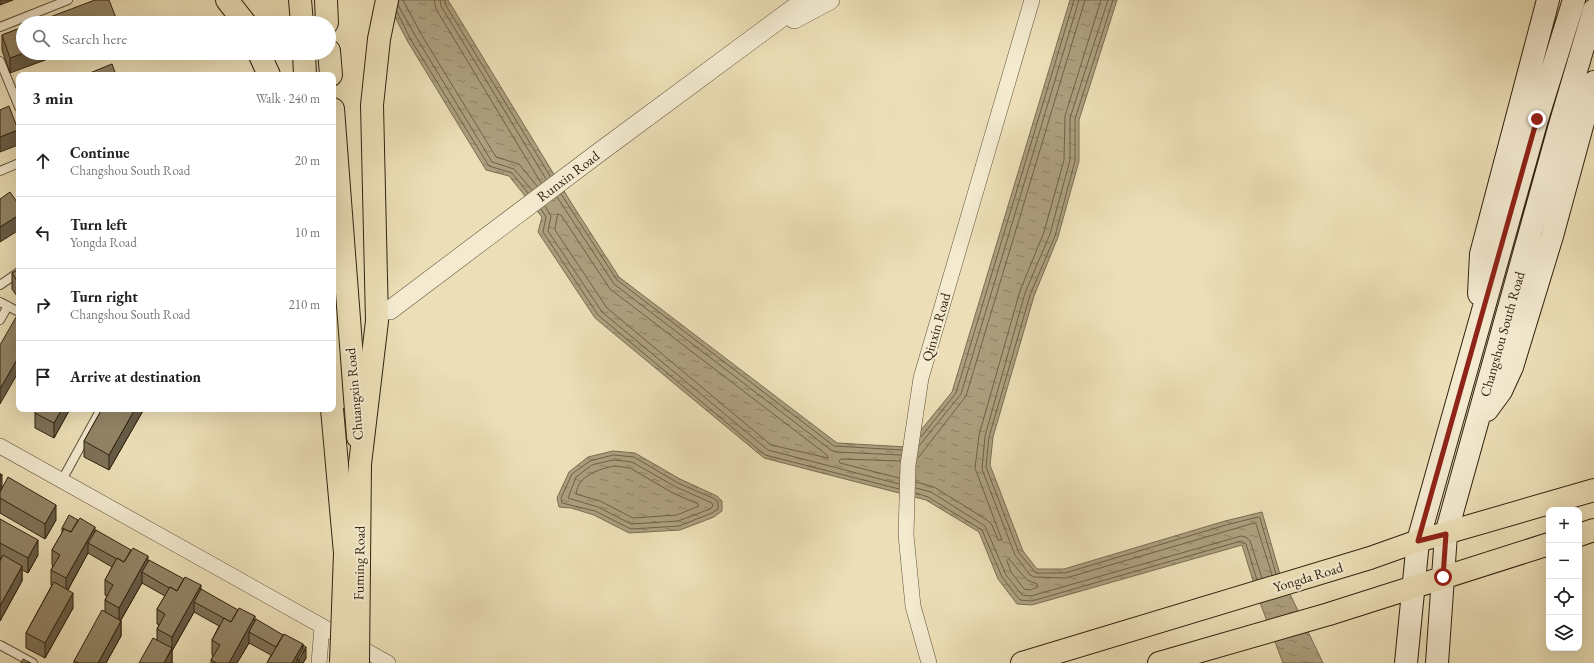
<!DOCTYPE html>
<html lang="en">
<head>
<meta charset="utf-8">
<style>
	:root { --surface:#fff; --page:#f6f6f6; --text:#222; --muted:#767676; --line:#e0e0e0 }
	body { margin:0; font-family:"EB Garamond",serif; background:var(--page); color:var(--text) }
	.controls { position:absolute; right:12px; bottom:12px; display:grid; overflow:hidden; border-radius:8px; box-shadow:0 4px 16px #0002 }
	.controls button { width:36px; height:36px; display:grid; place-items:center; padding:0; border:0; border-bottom:1px solid var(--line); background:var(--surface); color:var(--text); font:20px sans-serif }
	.stop { position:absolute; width:12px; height:12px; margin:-9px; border:3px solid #8f2418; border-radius:50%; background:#fff }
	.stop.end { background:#8f2418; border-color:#fff; box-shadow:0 1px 4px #0008 }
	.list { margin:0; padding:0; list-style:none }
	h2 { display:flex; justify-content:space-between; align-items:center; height:52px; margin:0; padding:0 16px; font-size:17px }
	h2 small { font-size:13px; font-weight:400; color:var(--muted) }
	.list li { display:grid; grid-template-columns:26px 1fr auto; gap:12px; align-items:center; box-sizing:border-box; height:72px; padding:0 16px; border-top:1px solid var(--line) }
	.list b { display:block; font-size:15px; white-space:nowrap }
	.list p { margin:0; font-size:13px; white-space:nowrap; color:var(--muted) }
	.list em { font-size:13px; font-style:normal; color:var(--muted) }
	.icon { flex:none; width:22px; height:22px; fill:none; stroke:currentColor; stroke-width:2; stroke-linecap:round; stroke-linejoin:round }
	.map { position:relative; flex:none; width:1594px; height:663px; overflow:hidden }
	.search { position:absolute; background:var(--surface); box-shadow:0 4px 16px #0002; left:16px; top:16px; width:320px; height:44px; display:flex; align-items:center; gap:10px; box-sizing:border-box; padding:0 14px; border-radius:22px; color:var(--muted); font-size:15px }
	.panel { position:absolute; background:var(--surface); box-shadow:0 4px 16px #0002; left:16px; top:72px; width:320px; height:340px; border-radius:8px }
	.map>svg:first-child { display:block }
</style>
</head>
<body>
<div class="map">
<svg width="1594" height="663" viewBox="0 0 1594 663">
	<defs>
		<pattern id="water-ripples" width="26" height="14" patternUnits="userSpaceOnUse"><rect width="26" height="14" fill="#ac9f7e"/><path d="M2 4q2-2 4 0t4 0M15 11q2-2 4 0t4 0" fill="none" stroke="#8d8166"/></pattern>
	</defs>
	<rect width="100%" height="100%" fill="#ecdfb7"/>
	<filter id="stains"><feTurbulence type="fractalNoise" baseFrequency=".005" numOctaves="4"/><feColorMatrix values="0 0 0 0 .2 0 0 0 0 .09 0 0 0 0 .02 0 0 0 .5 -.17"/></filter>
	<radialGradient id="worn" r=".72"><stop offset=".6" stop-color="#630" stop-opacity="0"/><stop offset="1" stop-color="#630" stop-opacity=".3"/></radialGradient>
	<!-- water -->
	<path fill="url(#water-ripples)" stroke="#7b6d51" d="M386 0H448L572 204 619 277 837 443 907 447 952 392 1070 0H1117L1079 120V161L1058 237 1034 296 993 437 990 465 1023 551 1037 569H1064L1225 521 1262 512 1279 571 1323 663H1283L1259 600 1242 545 1032 605 1017 604 998 579 979 532 926 500 764 458 595 318 538 232 542 217 509 176 486 170 408 42Z
		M613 451 635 453 680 479 717 496 722 501V511L714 517 680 530 629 533 594 515 571 508 559 507 557 498 569 472 588 457Z"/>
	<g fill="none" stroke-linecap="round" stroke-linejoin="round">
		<!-- shore -->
		<path stroke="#6e6046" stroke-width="1" d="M403 0 421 34 496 157 519 164 537 186
			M434 0 436 9 541 183
			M440 0 441 6 546 179
			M445 0V4L550 176
			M1108 0 1070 118V160L1050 234 1025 293 985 436 982 469 1015 555 1030 575 1034 577 1066 578 1254 523 1256 524 1272 575
			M1113 0 1075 119V161L1055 236 1030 295 989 437 986 467 1019 553 1036 573H1065L1226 525 1258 517 1260 518 1276 574
			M398 5 416 37 492 162 514 169 532 190
			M397 12 411 40 489 166 512 173 528 193
			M561 194 617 280 834 446 902 450
			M557 197 614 284 831 450 836 452 901 455
			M545 206 551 216 548 231 602 312 768 450 899 484
			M541 209 546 217 543 232 598 315 765 455 899 489
			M558 214 561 215 610 289 827 455 828 458 771 445 607 308 555 230Z
			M921 437 956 393 1074 0
			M919 446 961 394 1079 0
			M614 455 634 457 678 483 715 499 718 503V509L712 513 679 526 631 529 595 511 562 503 561 498 572 474 590 461Z
			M918 458 966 396 1085 0
			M614 460 632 462 676 487 712 503 713 506 710 509 678 521 631 524 598 507 568 498 576 477 592 465Z
			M615 466 630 468 673 493 698 504 699 506 677 515 633 518 600 501 576 494C578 475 599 469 615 466Z
			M899 478 840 463 839 461 841 459 900 461
			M916 482 934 487 987 520 992 525 998 540H1002L975 468 979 435 1020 291 1044 232 1064 160 1065 116 1101 0
			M916 488 931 492 985 526 1006 575 1022 595 1031 596 1241 536 1246 537 1250 541 1262 578
			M916 493 928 497 982 530 1002 577 1020 600 1032 601 1241 541 1246 544 1257 580
			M1009 559 1027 580 1037 584 1038 587 1030 590 1024 589 1011 572 1007 561Z"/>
		<defs>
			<path id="service" d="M0 27 68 0
				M0 61 19 107
				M0 171 19 163
				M0 285 19 272
				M0 302 19 312
				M0 320 8 306
				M62 480 101 409
				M0 645 33 663"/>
			<path id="minor" d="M0 446 388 663
				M319 663 322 627
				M929 663 913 606 906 535 908 465 921 378 1032 0"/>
			<path id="tertiary" d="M794 19 830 0
				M390 310 601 151 805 0"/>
			<path id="secondary" d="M1479 294 1481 254 1548 0
				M1487 410 1501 391 1512 367 1552 236 1594 82
				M1406 663 1418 541 1537 119 1574 0
				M1437 663 1446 534 1560 125 1594 10"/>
			<path id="primary" d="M300 0 302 23
				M326 0 327 23
				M329 51 331 75
				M304 53 305 75
				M333 109 358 437
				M1579 535 1594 530
				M1022 663 1370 558 1418 541 1594 490
				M1159 663 1329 614 1549 544"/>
			<path id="trunk" d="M227 0 245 23
				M259 53 269 75
				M360 464 377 321 372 105 379 39 387 0"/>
		</defs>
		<!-- service casing -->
		<use href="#service" stroke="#605138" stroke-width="10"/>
		<!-- minor casing -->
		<use href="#minor" stroke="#605138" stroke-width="16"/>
		<!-- tertiary casing -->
		<use href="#tertiary" stroke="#605138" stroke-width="20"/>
		<!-- secondary casing -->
		<use href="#secondary" stroke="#31220e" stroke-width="24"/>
		<!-- primary casing -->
		<use href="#primary" stroke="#31220e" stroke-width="24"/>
		<!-- trunk casing -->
		<use href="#trunk" stroke="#31220e" stroke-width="24"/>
		<!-- service -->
		<use href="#service" stroke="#f3ead0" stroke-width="8"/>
		<!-- minor -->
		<use href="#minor" stroke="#f3ead0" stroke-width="15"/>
		<!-- tertiary -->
		<use href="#tertiary" stroke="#f3ead0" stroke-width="19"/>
		<!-- secondary -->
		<use href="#secondary" stroke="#f3ead0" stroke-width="22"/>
		<!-- primary -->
		<use href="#primary" stroke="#ecdfb7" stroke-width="22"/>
		<!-- trunk -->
		<use href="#trunk" stroke="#ecdfb7" stroke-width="22"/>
		<defs>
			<path id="primary-bridge" d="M332 409 345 553 341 663
				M358 663 360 464"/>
		</defs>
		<!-- primary-bridge casing -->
		<use href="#primary-bridge" stroke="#31220e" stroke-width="24" stroke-linecap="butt"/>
		<!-- primary-bridge -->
		<use href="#primary-bridge" stroke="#ecdfb7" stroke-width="22"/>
	</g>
	<!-- wall -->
	<path fill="#7e7258" stroke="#31220e" d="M23 27 10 73 2 50V35Z
		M19 269V299L12 289V273Z
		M37 409H70L54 438 35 428V413Z
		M102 409H144L109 470 84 457V441Z
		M0 473 2 488 56 520 45 539 0 513Z
		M0 519 38 555 28 573 22 570V581L0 621V561L1 559 0 558Z
		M62 528 95 531 201 590 255 621 303 645 306 658 303 663H267L271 655 249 643 237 663H211V660L213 656 212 655V640L219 626 194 612 172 651V663L157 640V629L159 625 157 624V609L165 596 142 583 121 620V636L106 663H74V661L105 612V600L107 596 105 595V580L112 567 88 553 68 590 73 608 45 658 26 648V633L52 585H51V570L53 566 52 565V550L62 533Z"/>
	<!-- shaded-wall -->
	<path fill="#665c47" stroke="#31220e" d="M0 0H13L0 5Z
		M116 18V23H103Z
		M24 53H64L10 73V58Z
		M18 130V145L0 152V137Z
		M19 215V230L0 242V227Z
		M19 356V371L0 404V389Z
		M62 409H70L54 438V423Z
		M135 409H144L109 470V455Z
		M2 474V489L0 492V477Z
		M56 505V520L45 539V524Z
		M95 527V542L88 543V553L66 593V578Z
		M38 540V555L28 573V558Z
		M148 556V571L142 572V583L119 623V608Z
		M22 566V581L0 621V606Z
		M201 585V600L194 602V612L172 651V663H164L172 649V637Z
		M73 593V608L45 658V643Z
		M255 616V631L249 632V643L237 663H229Z
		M121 621V636L106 663H98Z
		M303 644V653L306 647V658L303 663H299V660L297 659V663H292Z"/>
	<!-- building -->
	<path fill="#928466" stroke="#31220e" d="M95 0H109L116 18 103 23H34Z
		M23 27V53H24L10 58 2 35Z
		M112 64 116 75H85Z
		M9 106 18 130 0 137V110Z
		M10 192 19 205V215L0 227V199Z
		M19 269V284L12 273Z
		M19 312V356L0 389V345Z
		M37 409H62L54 423 35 413Z
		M102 409H135L109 455 84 441Z
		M8 477 56 505 45 524 0 498V492Z
		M69 515 78 520 71 532 62 528Z
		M80 518 95 527 66 578 51 570 60 555 52 550 64 529 71 532Z
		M0 519 38 540 28 558 0 543Z
		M96 530 131 550 124 562 117 558V559L88 543Z
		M133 548 148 556 119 608 105 600 113 585 105 580 117 558 124 562Z
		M3 555 22 566 0 606V561Z
		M149 560 184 579 177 591 170 587 169 588 142 572Z
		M185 577 201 585 172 637 157 629 165 614 157 609 170 587 177 591Z
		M54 582 73 593 45 643 26 633Z
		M201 589 238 610 231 622 194 602Z
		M239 608 255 616 229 663H217L211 660 220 645 212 640 224 618 231 622Z
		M102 610 121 621 98 663H79L74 661Z
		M256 619 283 635 276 647 249 632Z
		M284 634 303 644 292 663H267Z
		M153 638 172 648 164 663H139Z
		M303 645 306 647 299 660 297 659 303 649Z
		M23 659 31 663H21Z"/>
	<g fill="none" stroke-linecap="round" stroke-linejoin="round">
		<!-- route -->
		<path stroke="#8f2418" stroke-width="5" d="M1443 577 1446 534 1418 541 1537 119"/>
	</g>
	<g text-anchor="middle" stroke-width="4" stroke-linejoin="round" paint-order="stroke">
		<!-- street labels -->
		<g font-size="14" fill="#31220e" stroke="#f3ead0">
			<text transform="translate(568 176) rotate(-37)" y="5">Runxin Road</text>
			<text transform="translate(936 327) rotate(-74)" y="5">Qinxin Road</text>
			<text transform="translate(1502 334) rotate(-74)" y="5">Changshou South Road</text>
			<text transform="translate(354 394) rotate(-95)" y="5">Chuangxin Road</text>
			<text transform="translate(359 563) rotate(-89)" y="5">Fuming Road</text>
			<text transform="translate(1308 577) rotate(-17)" y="5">Yongda Road</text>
		</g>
	</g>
	<rect width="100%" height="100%" filter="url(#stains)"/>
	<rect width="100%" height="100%" fill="url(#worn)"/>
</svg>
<div class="controls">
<button>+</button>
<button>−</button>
<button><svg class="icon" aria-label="locate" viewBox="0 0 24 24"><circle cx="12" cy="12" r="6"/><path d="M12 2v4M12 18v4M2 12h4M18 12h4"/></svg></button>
<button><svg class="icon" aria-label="layers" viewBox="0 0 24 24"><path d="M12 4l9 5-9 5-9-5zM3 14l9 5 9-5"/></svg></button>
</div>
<div class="stop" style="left:1443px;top:577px"></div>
<div class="stop end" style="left:1537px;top:119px"></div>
<div class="search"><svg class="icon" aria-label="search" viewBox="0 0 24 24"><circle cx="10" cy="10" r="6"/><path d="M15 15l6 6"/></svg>Search here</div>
<section class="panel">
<h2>3 min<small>Walk · 240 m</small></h2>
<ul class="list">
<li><svg class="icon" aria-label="ahead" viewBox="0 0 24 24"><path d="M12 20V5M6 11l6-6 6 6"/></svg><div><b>Continue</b><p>Changshou South Road</p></div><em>20 m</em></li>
<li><svg class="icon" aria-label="left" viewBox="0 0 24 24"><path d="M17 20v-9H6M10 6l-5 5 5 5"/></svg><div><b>Turn left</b><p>Yongda Road</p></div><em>10 m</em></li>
<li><svg class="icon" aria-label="right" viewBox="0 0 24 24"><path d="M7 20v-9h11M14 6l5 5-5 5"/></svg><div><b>Turn right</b><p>Changshou South Road</p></div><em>210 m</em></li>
<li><svg class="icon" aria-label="arrive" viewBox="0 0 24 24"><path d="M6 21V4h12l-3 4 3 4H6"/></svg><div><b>Arrive at destination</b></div></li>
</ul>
</section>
</div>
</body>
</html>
